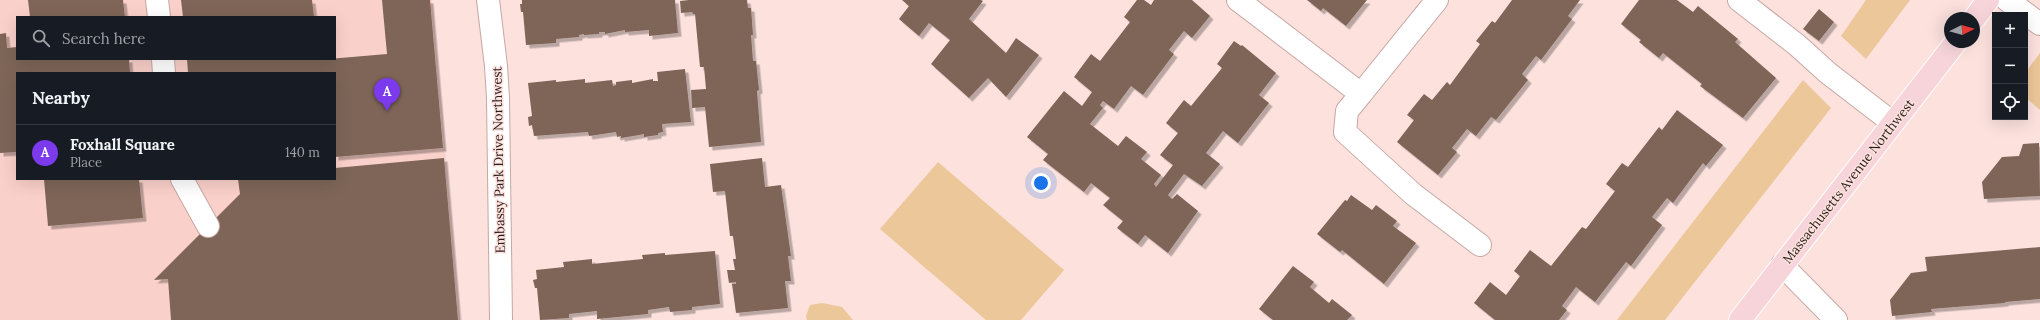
<!DOCTYPE html>
<html lang="en">
<head>
<meta charset="utf-8">
<style>
	:root { --surface:#171b24; --page:#242831; --text:#f1f3f6; --muted:#9ea1a6; --line:#363941; --accent:#7c3aed }
	body { margin:0; font-family:Lora,serif; background:var(--page); color:var(--text) }
	.controls { position:absolute; right:12px; top:12px; display:grid; overflow:hidden; border-radius:0px; box-shadow:0 4px 16px #0002 }
	.controls button { width:36px; height:36px; display:grid; place-items:center; padding:0; border:0; border-bottom:1px solid var(--line); background:var(--surface); color:var(--text); font:20px sans-serif }
	.compass { position:absolute; left:1944px; top:12px; width:36px; height:36px; border-radius:50%; background:var(--surface); box-shadow:0 4px 16px #0002; rotate:85deg }
	.you { position:absolute; left:1041px; top:183px; width:14px; height:14px; margin:-10px; border:3px solid #fff; border-radius:50%; background:#1a73e8; box-shadow:0 0 0 6px #1a73e833 }
	.badge { display:grid; place-items:center; width:26px; height:26px; border-radius:50%; background:var(--accent); color:#fff; font-size:13px; font-weight:700 }
	.pin { position:absolute; translate:-50% -33px; filter:drop-shadow(0 1px 2px #0008) }
	.pin::after { content:''; position:absolute; top:21px; width:14px; height:12px; background:inherit; clip-path:polygon(0 0,100% 0,50% 100%) }
	.list { margin:0; padding:0; list-style:none }
	h2 { display:flex; justify-content:space-between; align-items:center; height:52px; margin:0; padding:0 16px; font-size:17px }
	h2 small { font-size:13px; font-weight:400; color:var(--muted) }
	.list li { display:grid; grid-template-columns:26px 1fr auto; gap:12px; align-items:center; box-sizing:border-box; height:56px; padding:0 16px; border-top:1px solid var(--line) }
	.list b { display:block; font-size:15px; white-space:nowrap }
	.list p { margin:0; font-size:13px; white-space:nowrap; color:var(--muted) }
	.list em { font-size:13px; font-style:normal; color:var(--muted) }
	.icon { flex:none; width:22px; height:22px; fill:none; stroke:currentColor; stroke-width:2; stroke-linecap:round; stroke-linejoin:round }
	.map { position:relative; flex:none; width:2040px; height:320px; overflow:hidden }
	.search { position:absolute; background:var(--surface); box-shadow:0 4px 16px #0002; left:16px; top:16px; width:320px; height:44px; display:flex; align-items:center; gap:10px; box-sizing:border-box; padding:0 14px; border-radius:0px; color:var(--muted); font-size:15px }
	.panel { position:absolute; background:var(--surface); box-shadow:0 4px 16px #0002; left:16px; top:72px; width:320px; height:108px; border-radius:0px }
	.map>svg:first-child { display:block }
</style>
</head>
<body>
<div class="map">
<svg width="2040" height="320" viewBox="0 0 2040 320">
	<defs>
		<filter id="shadow"><feDropShadow dx="3.5" dy="3.5" stdDeviation="0" flood-color="#0004"/></filter>
	</defs>
	<rect width="100%" height="100%" fill="#fce1dd"/>
	<!-- built -->
	<path fill="#fad0ca" fill-rule="evenodd" d="M0 0H432L460 320H0ZM17 17H335V59H17ZM17 73H335V179H17Z"/>
	<!-- green -->
	<path fill="#ecc799" d="M1866 0H1910L1866 59 1841 36Z
		M2040 53V110L2025 97V73Z
		M1803 80 1831 108 1665 320H1617Z
		M938 162 1064 270 1021 320H986L880 229Z
		M822 303 842 307 853 320H807L806 316 810 305Z"/>
	<!-- building -->
	<path fill="#7e6558" filter="url(#shadow)" d="M28 0H123L125 17H30Z
		M181 0H312L314 17H183Z
		M382 0H430L443 148 335 157V73H188L187 59 317 60 387 54Z
		M522 0H675L678 33 649 36V30L625 32V30L605 34V32H599V34L584 35V34L579 35V37L556 39V43L526 45 523 12H521L520 4H522Z
		M689 0H747L748 8H751L753 35H751L753 61H756L759 90 757 91 761 142 709 147 705 107 692 108 691 90 706 89 704 67H700L695 14H693L692 12 681 13 680 1Z
		M902 0H981L983 1 969 19 1006 53 1016 38 1039 55 1006 97 988 78 969 98 931 64 950 40 929 23 919 36 899 19 909 6Z
		M1137 0H1144L1151 5 1154 0H1192L1210 16 1192 38 1184 31 1169 50 1174 54 1143 95 1131 86 1114 109 1103 101 1100 105 1103 108 1090 124 1118 146 1126 136 1147 152 1141 159 1161 175 1154 184 1156 187 1173 165 1160 155 1178 133 1166 123 1184 100 1191 106 1222 68 1217 64 1234 41 1241 46 1242 45 1276 73 1259 95 1269 103 1238 143 1223 131 1206 153 1220 164 1202 186 1184 174 1168 195 1172 199 1177 194 1198 211 1168 253 1145 235 1138 244 1117 228 1123 221 1103 205 1110 198 1091 183 1084 192 1043 160 1048 154 1027 137 1064 91 1082 106 1092 92 1074 77 1091 54 1100 61 1130 22 1124 17Z
		M1307 0H1367L1346 26 1323 8 1321 11Z
		M1512 0H1580L1568 16 1572 19 1557 39 1541 60 1536 56 1522 74 1528 80 1496 120 1491 117 1476 136 1467 129 1452 148 1457 152 1438 175 1397 142 1414 120 1407 115 1424 94 1432 100 1447 82 1450 85 1480 44 1476 41 1492 21 1495 23Z
		M1639 0H1677L1693 12 1698 6 1738 39 1735 42 1776 78 1743 118 1700 86 1702 84 1663 53 1659 58 1639 42 1641 40 1621 24Z
		M1819 9 1834 22 1819 41 1803 29Z
		M6 33 7 48 17 47V59H129L130 73H17V152L0 153V34Z
		M685 69 691 122 662 124 663 132 658 133V135L644 137V134L639 135 621 138V136L617 137 616 132 589 136 588 132 534 136 532 125 529 126 528 117 532 116 528 83 556 80V82L585 79V83L612 80 613 86 616 85V82L632 80V83L653 79V81H658L657 72Z
		M1677 110 1723 145 1706 166 1703 163 1673 203 1667 198 1652 217 1662 225 1631 266 1626 262 1595 302 1576 287 1562 306 1567 310 1559 320H1495L1474 303 1490 282 1506 295 1520 276 1514 271 1530 250 1551 266 1582 227 1586 229 1615 191 1606 184 1622 163 1628 167 1659 127 1662 130Z
		M2039 143 2040 196 1984 199 1982 182 2002 157 2019 156 2023 144Z
		M444 158 458 320H171L168 279 154 280 240 194 238 179H335V168Z
		M762 158 765 187 781 185 791 256H788L791 281H785L788 308 736 313 732 284H736V282L729 283 727 270H735L733 259H736L733 236H730L725 191 713 192 710 164Z
		M44 179H139L143 218 48 226Z
		M1351 195 1372 210 1376 205 1397 221 1393 226 1416 243 1384 284 1342 250 1340 252 1317 234 1345 200 1347 201Z
		M2040 247V299L2005 302V303L1931 309 1932 312 1892 316 1890 300 1911 273 1927 271 1925 257Z
		M715 251 720 304 692 307V310L670 312 669 307 648 310V314L597 319V311L569 314V318L540 320 537 288H535L533 280 537 279 536 270 564 267 563 262 592 259V264L643 259 642 255 665 253V255Z
		M1293 266 1314 282 1310 287 1329 303 1332 299 1352 315 1347 320H1273L1259 309Z"/>
	<g fill="none" stroke-linecap="round" stroke-linejoin="round">
		<defs>
			<path id="minor" d="M157 0 159 17
				M488 0 496 66 498 98 501 320
				M1238 0 1361 94 1437 0
				M1739 0 1797 45 1828 73 1893 123
				M2007 0 2040 24
				M163 59 164 73
				M1361 94 1347 111 1345 132 1413 194 1480 245
				M182 179 208 226
				M1782 265 1836 320"/>
			<path id="major" d="M1974 19 1988 0
				M1740 320 1956 42"/>
		</defs>
		<!-- minor casing -->
		<use href="#minor" stroke="#c7a7a3" stroke-width="24"/>
		<!-- major casing -->
		<use href="#major" stroke="#fff" stroke-width="24"/>
		<!-- minor -->
		<use href="#minor" stroke="#fff" stroke-width="22"/>
		<!-- major -->
		<use href="#major" stroke="#f6d4da" stroke-width="22"/>
	</g>
	<g text-anchor="middle" stroke-width="3" stroke-linejoin="round" paint-order="stroke">
		<!-- street labels -->
		<g font-size="13" fill="#271b1a" stroke="#fce1dd">
			<text transform="translate(498 160) rotate(-91)" y="5">Embassy Park Drive Northwest</text>
			<text transform="translate(1848 181) rotate(-52)" y="5">Massachusetts Avenue Northwest</text>
		</g>
	</g>
</svg>
<div class="controls">
<button>+</button>
<button>−</button>
<button><svg class="icon" aria-label="locate" viewBox="0 0 24 24"><circle cx="12" cy="12" r="6"/><path d="M12 2v4M12 18v4M2 12h4M18 12h4"/></svg></button>
</div>
<svg class="compass" viewBox="-18 -18 36 36"><path d="M0-13l5 13h-10z" fill="#e53935"/><path d="M0 13l5-13h-10z" fill="#9ea1a6"/></svg>
<div class="you"></div>
<div class="pin badge" style="left:387px;top:111px">A</div>
<div class="search"><svg class="icon" aria-label="search" viewBox="0 0 24 24"><circle cx="10" cy="10" r="6"/><path d="M15 15l6 6"/></svg>Search here</div>
<section class="panel">
<h2>Nearby<small></small></h2>
<ul class="list">
<li><span class="badge">A</span><div><b>Foxhall Square</b><p>Place</p></div><em>140 m</em></li>
</ul>
</section>
</div>
</body>
</html>
